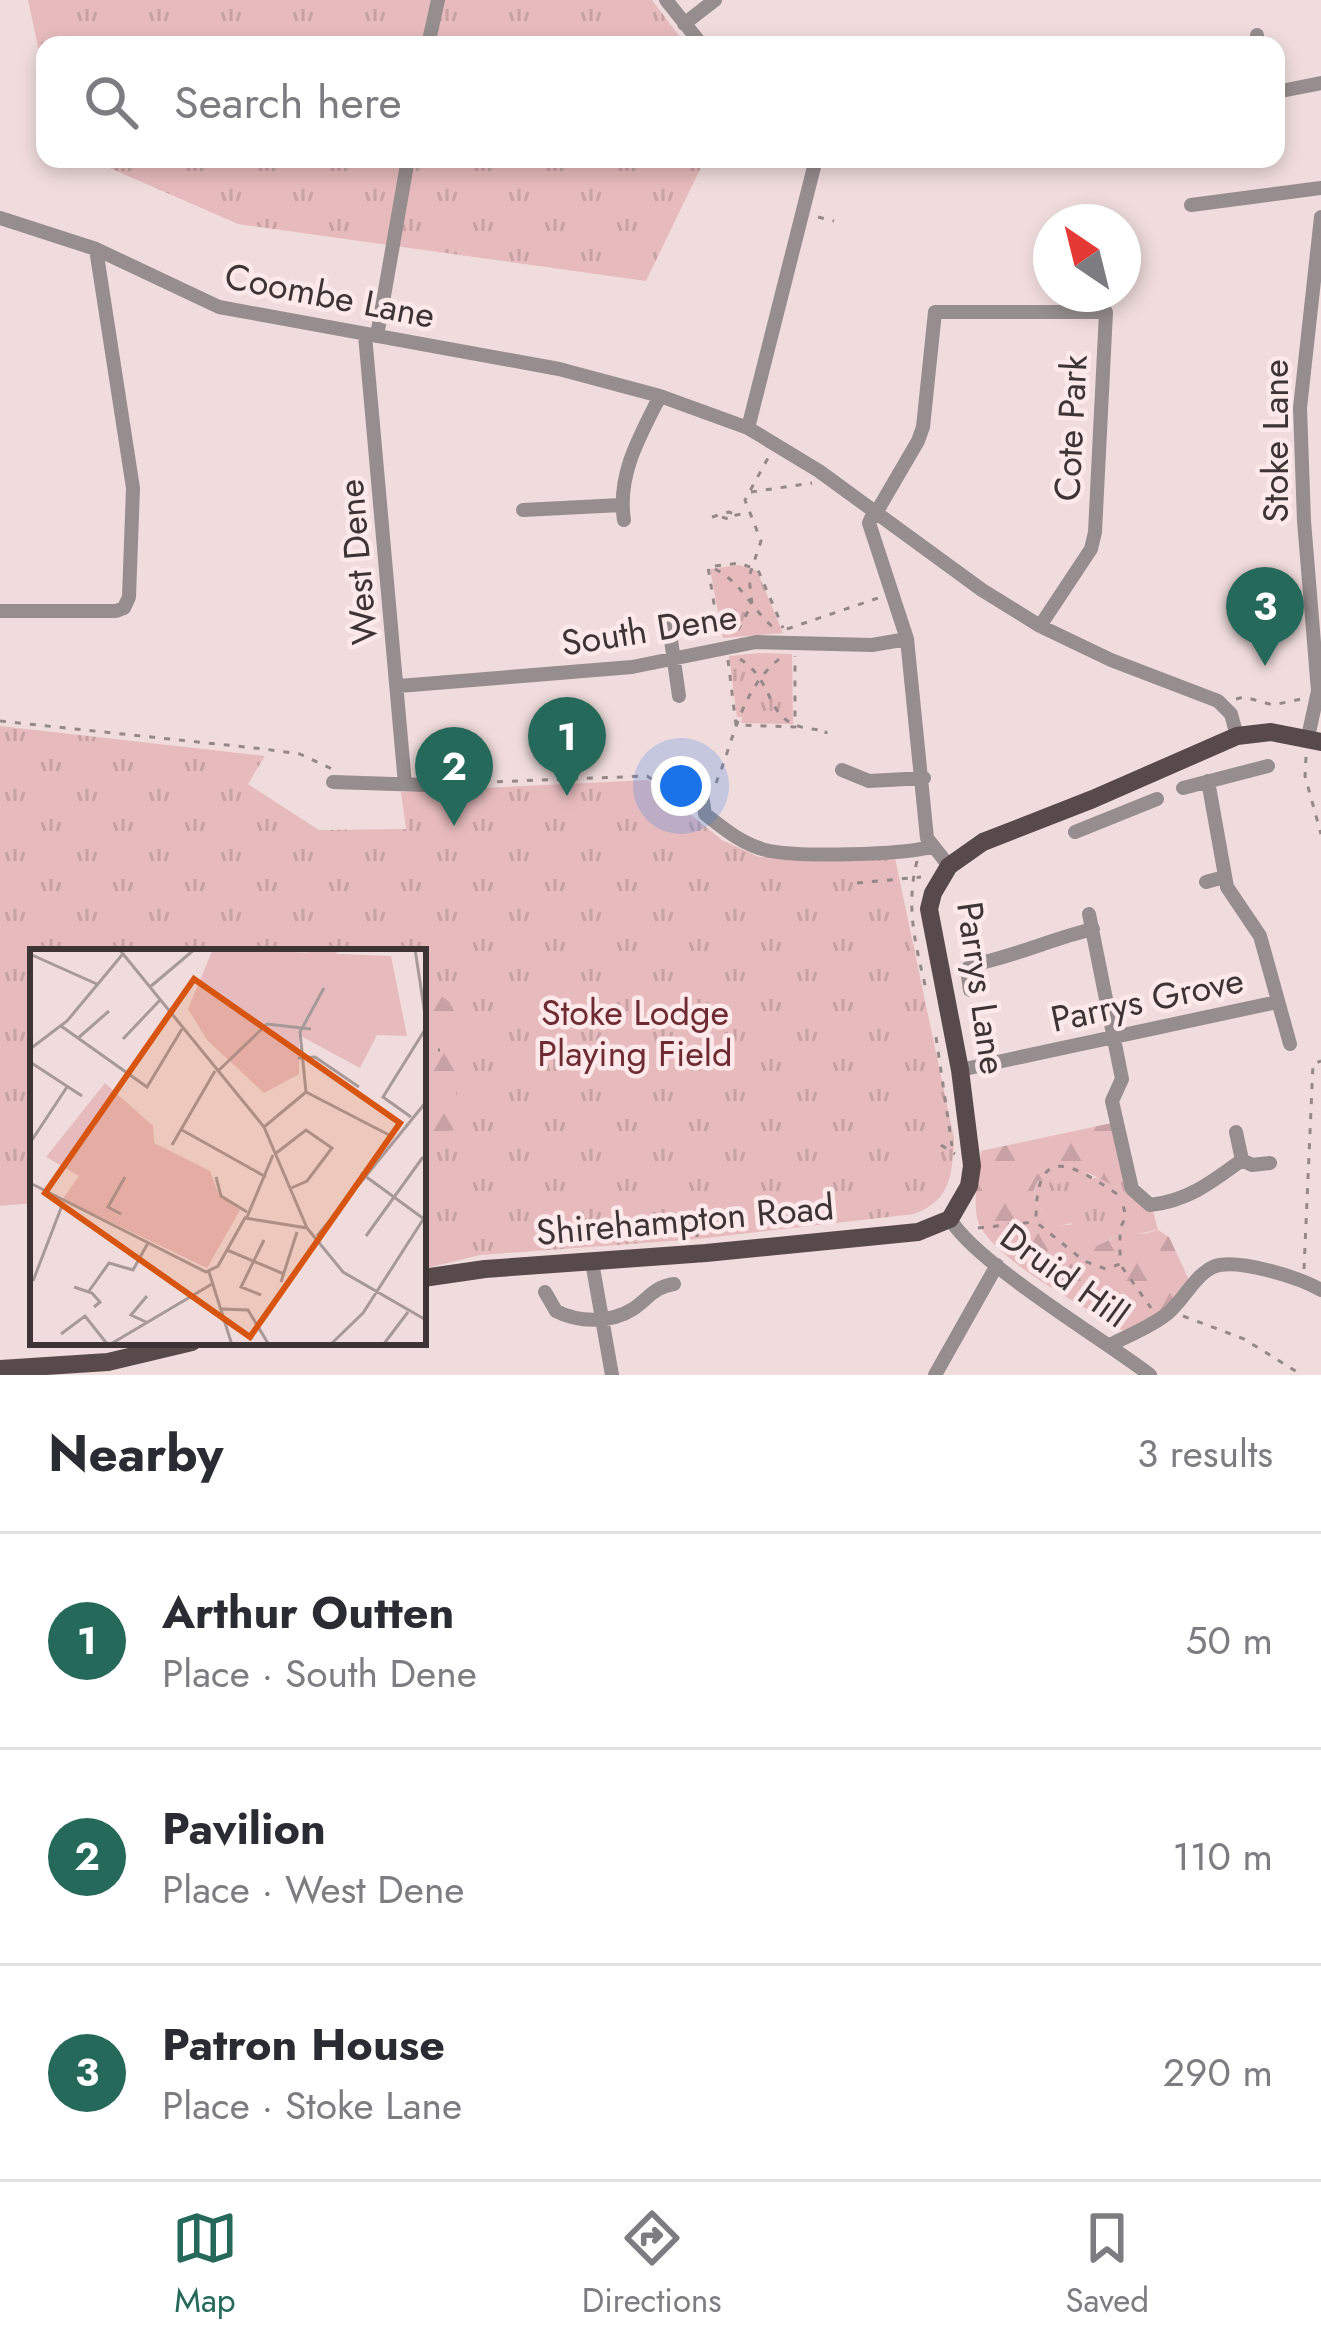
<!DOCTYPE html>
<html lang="en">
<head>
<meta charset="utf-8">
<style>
	:root { --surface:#fff; --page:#f7f7f7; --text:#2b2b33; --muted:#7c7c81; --line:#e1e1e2; --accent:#25695a }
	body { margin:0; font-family:Jost,sans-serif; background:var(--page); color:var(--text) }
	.compass { position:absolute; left:1033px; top:204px; width:108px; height:108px; border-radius:50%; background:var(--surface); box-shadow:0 6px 18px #0003; rotate:325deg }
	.you { position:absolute; left:681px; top:786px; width:42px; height:42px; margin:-30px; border:9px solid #fff; border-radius:50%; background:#1a73e8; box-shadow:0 0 0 18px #1a73e833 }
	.badge { display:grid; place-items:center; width:78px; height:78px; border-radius:50%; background:var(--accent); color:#fff; font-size:39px; font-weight:700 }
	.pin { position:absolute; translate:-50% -99px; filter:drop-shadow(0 3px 6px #0008) }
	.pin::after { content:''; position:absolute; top:63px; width:42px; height:36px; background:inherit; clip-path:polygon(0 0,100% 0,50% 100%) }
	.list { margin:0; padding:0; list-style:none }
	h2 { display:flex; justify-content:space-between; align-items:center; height:156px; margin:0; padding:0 48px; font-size:51px }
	h2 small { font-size:39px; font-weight:400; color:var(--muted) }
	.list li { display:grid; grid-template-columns:78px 1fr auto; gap:36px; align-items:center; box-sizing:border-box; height:216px; padding:0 48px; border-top:3px solid var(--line) }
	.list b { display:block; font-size:45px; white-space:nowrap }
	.list p { margin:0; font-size:39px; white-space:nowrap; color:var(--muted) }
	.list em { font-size:39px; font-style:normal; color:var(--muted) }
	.icon { flex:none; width:66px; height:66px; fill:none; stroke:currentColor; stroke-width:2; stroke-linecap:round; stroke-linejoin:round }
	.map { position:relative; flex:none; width:1321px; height:1375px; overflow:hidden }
	.search { position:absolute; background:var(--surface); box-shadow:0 6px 18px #0003; left:36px; right:36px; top:36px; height:132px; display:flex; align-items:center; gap:30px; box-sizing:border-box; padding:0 42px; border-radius:24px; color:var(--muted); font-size:45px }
	.sheet { height:804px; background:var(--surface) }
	nav { display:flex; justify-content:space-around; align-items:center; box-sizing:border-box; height:168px; border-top:3px solid var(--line); background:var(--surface); font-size:33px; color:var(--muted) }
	nav a { display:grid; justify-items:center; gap:6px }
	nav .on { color:var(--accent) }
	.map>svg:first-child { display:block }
</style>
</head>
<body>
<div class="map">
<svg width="1321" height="1375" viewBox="0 0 1321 1375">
	<defs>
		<pattern id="grass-tufts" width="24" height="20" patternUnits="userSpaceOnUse" patternTransform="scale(3)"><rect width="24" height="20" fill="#e7bbbd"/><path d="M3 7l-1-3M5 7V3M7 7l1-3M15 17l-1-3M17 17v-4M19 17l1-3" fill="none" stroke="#c7a1a3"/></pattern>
		<pattern id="forest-firs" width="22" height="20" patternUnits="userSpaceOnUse" patternTransform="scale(3)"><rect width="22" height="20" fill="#e7bbbd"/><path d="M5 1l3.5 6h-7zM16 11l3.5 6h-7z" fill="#c7a1a3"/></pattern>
	</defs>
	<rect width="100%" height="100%" fill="#f0dcdc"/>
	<!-- grass -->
	<path fill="url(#grass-tufts)" d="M28 0H652L686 45H45V80Z
		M89 159H705L646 281 238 224Z
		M739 565 757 571 783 633 723 638 710 569Z
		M759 653 792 654 793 724 741 723 742 717H737L729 656Z
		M0 726 265 756 248 784 319 830 406 829 401 792 648 780 722 840 759 857 895 858 954 1138C952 1174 952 1200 914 1214L698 1239 480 1255 423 1269V952H33V1203L0 1206Z
		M1086 1172 1093 1178 1126 1175 1131 1198 1153 1211 1158 1230 1111 1238 1099 1247H1089L1071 1223 1056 1227C1043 1212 1025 1197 1040 1179Z"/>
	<!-- forest -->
	<path fill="url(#forest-firs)" d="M423 982 452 1004 464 1045 455 1090 467 1129 423 1133Z
		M1112 1123 1126 1175 1117 1187 1086 1172 1058 1184 1039 1180C1025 1197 1043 1212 1056 1226L1079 1224 1087 1232 1089 1247C1102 1246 1106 1240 1118 1236 1131 1231 1144 1236 1158 1230L1169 1237 1191 1284 1170 1306 1125 1332C1091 1310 986 1257 977 1218 973 1197 979 1172 981 1151Z"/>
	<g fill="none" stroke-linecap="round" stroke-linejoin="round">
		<!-- path -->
		<path stroke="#968888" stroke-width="3" stroke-dasharray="6 9" stroke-linecap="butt" d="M818 217 834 221
			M751 492 812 483
			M712 517 729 512 736 515
			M722 517 731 520 736 515 749 513
			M715 569C742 583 752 610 775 629
			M787 629 881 597
			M738 630 752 604 749 577 761 541 745 500 768 458
			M719 634 708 567 739 563 758 570 783 628
			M740 659C782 686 758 729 826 730V734
			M728 660 736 725 795 727V656
			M1236 699 1244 697 1273 705 1301 699
			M0 721 264 749 300 754 332 769
			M1306 757 1305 776 1321 834
			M716 783C734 740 741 687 782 657
			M437 784 647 776 679 797
			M917 861C905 908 916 947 927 993
			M857 883 921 877
			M936 1037 952 1146
			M423 1050H440
			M941 1145 955 1154
			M1117 1194C1068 1161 1035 1144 1036 1222L1084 1261 1106 1269 1120 1264V1228L1126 1217 1122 1201
			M696 1216 697 1238
			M978 1228 1034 1222
			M1122 1267 1151 1308
			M1304 1269 1313 1064 1321 1061
			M1183 1316 1244 1339 1302 1375"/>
		<!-- minor -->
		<path stroke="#968d8e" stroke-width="14" d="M666 0 702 45
			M684 24 715 0
			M1257 35V45
			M428 45 438 0
			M1276 92 1321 83
			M1191 205 1321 188
			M0 218 96 249 219 307 559 369 660 396 748 428 819 471 982 590 1040 626 1111 660 1218 701 1231 714 1237 736
			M365 335 405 784
			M377 336 408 159
			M748 428 816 159
			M523 510 621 505
			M874 512 869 523 907 639 927 838 949 866
			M876 513 918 441 923 427 935 312H1106L1095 532 1091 549 1040 626
			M624 520C617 474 640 436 660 396
			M0 611H116L124 608 129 597 133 488 96 249
			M669 626 679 696
			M399 686 632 667 756 642 872 645 907 639
			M1308 737 1318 691 1304 521 1300 408 1321 217
			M842 770 869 781 924 778
			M1208 781 1227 887 1260 936 1290 1044
			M333 782 424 785
			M1183 788 1268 766
			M691 789H701L705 814C724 829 744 846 770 851 801 857 900 855 931 847
			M1075 832 1157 799
			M1206 882 1224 877
			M1089 914 1122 1079 1112 1101 1132 1189 1150 1205C1188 1201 1212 1182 1242 1160
			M970 990 967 969 971 965C1013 957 1051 939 1093 929
			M960 1070 1277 1002
			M1236 1132 1242 1160 1252 1165 1270 1163
			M950 1219C976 1263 1103 1339 1150 1375
			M592 1262 612 1375
			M545 1292 556 1311C579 1323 611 1323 633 1309 649 1298 654 1287 674 1284
			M1110 1345C1129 1335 1151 1327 1168 1313 1184 1300 1194 1276 1213 1267 1236 1257 1300 1278 1321 1290
			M935 1375 997 1265"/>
		<!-- major -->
		<path stroke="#584a4a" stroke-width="18" d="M423 1278 485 1269 706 1253 918 1232 950 1219 969 1186 972 1166 960 1070 929 909 933 893 949 866 983 842 1093 799 1237 736 1271 732 1321 742
			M0 1369 108 1362 192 1342"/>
	</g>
	<g text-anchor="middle" stroke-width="9" stroke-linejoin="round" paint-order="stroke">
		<!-- street labels -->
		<g font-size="36" fill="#3d3535" stroke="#fde9ea">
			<text transform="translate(330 295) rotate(11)" y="13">Coombe Lane</text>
			<text transform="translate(1070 428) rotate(-87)" y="13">Cote Park</text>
			<text transform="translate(1275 441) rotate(-90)" y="13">Stoke Lane</text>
			<text transform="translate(357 562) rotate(-95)" y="13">West Dene</text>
			<text transform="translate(649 629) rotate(-9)" y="13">South Dene</text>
			<text transform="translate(982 988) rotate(82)" y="13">Parrys Lane</text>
			<text transform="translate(1147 999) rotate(-12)" y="13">Parrys Grove</text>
			<text transform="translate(685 1219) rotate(-5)" y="13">Shirehampton Road</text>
			<text transform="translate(1065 1275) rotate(36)" y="13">Druid Hill</text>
		</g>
		<!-- park labels -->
		<g font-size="36" fill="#6e2b33" stroke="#fde9ea">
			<text x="635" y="1025">Stoke Lodge<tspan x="635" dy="41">Playing Field</tspan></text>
		</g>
	</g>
	<!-- overview -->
	<g transform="translate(30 949)">
		<rect width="396" height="396" fill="#f0dcdc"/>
		<path d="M183 0 361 7 377 87 347 86 330 119 269 86V125L234 144 177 91 158 60ZM75 134 123 177 124 194 180 222 189 246 210 261 177 319 33 250 49 227 16 208Z" fill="#e7bbbd"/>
		<path d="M205 0H252L259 4 245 31 201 8ZM280 0H309L290 33 268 20ZM257 17 292 38 284 51 262 38 254 50 242 43Z" fill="#e7bbbd"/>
		<path fill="none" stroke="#a89999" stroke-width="3" d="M89 0 234 178 277 279M385 0 396 72M2 6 69 36M120 38 165 0M31 77 117 138 152 80M47 90 79 62M93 90 130 51M0 100 37 72 92 6M268 109 285 108 329 138M0 113 52 147M187 123 237 75 281 80M276 143 270 83 294 39M276 143 363 188M381 168 353 148 396 79M234 178 276 143M152 181 236 228M0 194 37 138M142 196 185 122M245 205 276 181 302 199 277 232 259 240M331 224 394 270M186 228 191 247 217 263M0 234 176 323 188 317 215 269 277 279 313 323 396 371M91 265 78 258 95 228M217 268 243 206M287 287 396 153M336 287 393 208M197 301 254 325M179 323 202 396M3 332 33 254M251 333 267 283M44 338 62 344 70 353 64 358M59 342 79 314 103 321 118 294M231 346 211 338 234 291M192 360 218 361 239 396M116 373 101 366 117 347M31 385 55 367 78 396M79 396 182 335M300 396 333 364 396 266M353 396 378 363"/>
		<path fill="#d75510" fill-opacity="0.15" stroke="#d75510" stroke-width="6" d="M164 30 370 174 220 388 15 244Z"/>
		<rect width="396" height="396" fill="none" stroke="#3d3535" stroke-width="6"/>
	</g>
</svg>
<svg class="compass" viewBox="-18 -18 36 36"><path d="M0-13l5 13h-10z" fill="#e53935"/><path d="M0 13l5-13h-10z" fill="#7c7c81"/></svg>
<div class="you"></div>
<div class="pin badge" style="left:567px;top:796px">1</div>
<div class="pin badge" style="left:454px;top:826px">2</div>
<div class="pin badge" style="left:1265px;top:666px">3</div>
<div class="search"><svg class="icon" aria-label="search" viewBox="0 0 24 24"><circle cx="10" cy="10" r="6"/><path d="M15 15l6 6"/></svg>Search here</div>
</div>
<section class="sheet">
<h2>Nearby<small>3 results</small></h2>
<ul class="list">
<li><span class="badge">1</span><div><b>Arthur Outten</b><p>Place · South Dene</p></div><em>50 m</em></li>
<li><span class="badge">2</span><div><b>Pavilion</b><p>Place · West Dene</p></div><em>110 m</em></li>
<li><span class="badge">3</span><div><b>Patron House</b><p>Place · Stoke Lane</p></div><em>290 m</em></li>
</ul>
</section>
<nav>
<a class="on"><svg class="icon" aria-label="map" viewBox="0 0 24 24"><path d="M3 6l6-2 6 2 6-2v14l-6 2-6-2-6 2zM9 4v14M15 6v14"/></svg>Map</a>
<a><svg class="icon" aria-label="directions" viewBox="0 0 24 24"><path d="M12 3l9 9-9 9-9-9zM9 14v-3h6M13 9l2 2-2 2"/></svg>Directions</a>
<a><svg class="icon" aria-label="saved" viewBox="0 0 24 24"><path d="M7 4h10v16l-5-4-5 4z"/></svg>Saved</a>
</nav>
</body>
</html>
